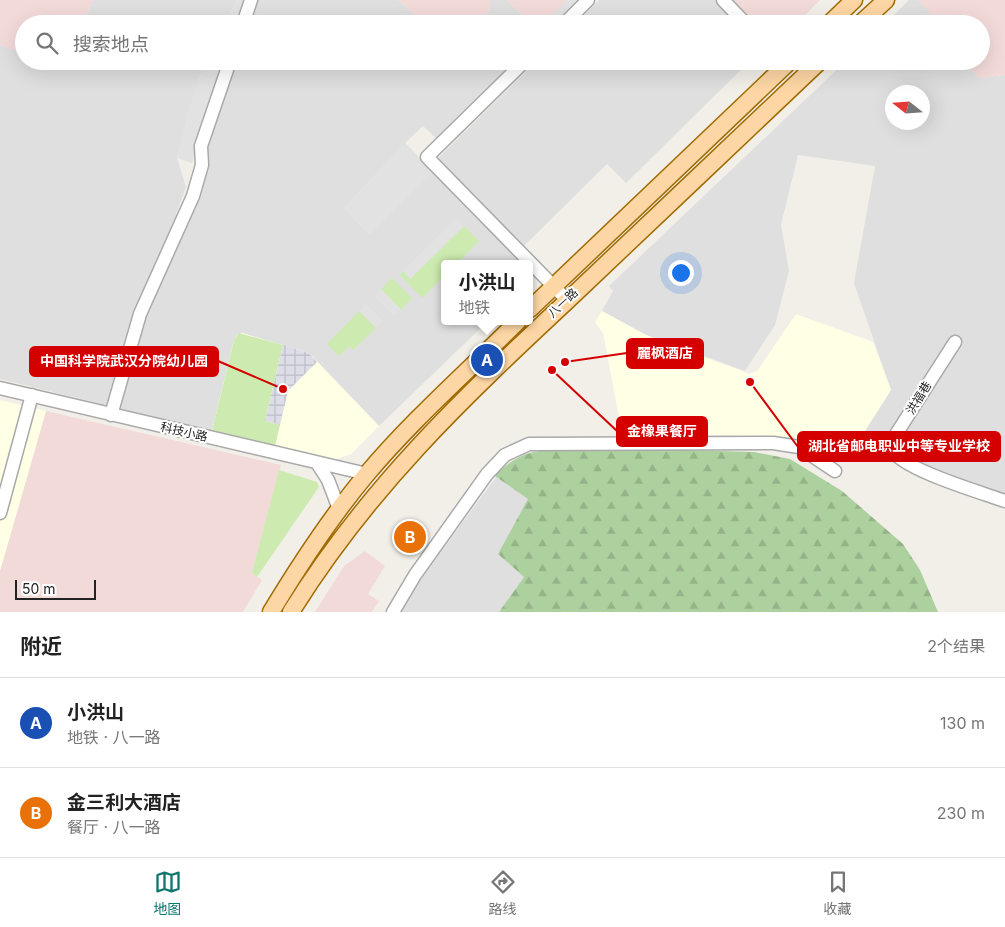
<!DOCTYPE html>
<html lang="zh">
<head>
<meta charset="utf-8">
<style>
	:root { --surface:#fff; --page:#f2f2f2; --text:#222; --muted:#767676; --line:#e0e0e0; --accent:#0f766e }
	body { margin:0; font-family:Inter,"Noto Sans SC",sans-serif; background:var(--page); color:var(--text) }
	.compass { position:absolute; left:885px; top:85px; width:45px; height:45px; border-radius:50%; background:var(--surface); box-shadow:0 5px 20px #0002; rotate:287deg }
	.scale { position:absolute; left:15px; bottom:12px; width:81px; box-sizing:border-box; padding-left:5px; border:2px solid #222; border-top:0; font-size:14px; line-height:18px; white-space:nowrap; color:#222; -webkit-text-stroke:4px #fff; paint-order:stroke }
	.you { position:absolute; left:680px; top:272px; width:18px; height:18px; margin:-12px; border:4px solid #fff; border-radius:50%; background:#1a73e8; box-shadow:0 0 0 8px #1a73e833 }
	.badge { display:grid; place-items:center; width:32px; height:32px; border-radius:50%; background:var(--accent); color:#fff; font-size:16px; font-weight:700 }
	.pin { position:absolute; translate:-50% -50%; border:2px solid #fff; box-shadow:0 1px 5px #0006 }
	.popup { position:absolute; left:441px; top:260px; width:92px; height:65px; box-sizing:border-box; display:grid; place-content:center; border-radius:5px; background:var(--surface); filter:drop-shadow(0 1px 4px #0005); font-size:16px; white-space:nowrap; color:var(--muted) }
	.popup b { font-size:19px; color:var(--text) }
	.popup::after { content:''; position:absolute; left:50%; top:100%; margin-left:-10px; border:10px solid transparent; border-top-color:var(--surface) }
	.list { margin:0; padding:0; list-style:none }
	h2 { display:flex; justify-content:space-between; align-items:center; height:65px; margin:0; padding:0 20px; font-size:21px }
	h2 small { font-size:16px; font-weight:400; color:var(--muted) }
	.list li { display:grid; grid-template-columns:32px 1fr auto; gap:15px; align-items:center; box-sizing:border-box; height:90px; padding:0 20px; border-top:1px solid var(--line) }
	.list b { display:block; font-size:19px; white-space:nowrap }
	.list p { margin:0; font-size:16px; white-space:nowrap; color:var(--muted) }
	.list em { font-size:16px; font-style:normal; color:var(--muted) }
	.icon { flex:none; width:28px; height:28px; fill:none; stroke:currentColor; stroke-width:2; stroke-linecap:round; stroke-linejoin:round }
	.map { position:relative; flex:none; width:1005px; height:612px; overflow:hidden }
	.search { position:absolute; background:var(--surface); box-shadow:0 5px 20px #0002; left:15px; right:15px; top:15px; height:55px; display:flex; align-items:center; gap:12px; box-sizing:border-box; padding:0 18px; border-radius:28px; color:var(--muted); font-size:19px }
	.sheet { height:245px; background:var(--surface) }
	nav { display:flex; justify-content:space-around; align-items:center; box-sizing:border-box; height:70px; border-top:1px solid var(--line); background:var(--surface); font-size:14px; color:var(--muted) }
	nav a { display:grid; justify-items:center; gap:2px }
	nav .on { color:var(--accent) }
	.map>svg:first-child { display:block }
</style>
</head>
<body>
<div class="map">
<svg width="1005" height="612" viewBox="0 0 1005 612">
	<defs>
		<pattern id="forest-firs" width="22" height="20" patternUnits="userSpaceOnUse" patternTransform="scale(1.25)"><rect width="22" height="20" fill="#add19e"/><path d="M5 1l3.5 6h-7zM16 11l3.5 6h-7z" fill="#95b388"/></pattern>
		<pattern id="plaza-grid" width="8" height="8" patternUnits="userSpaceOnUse" patternTransform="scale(1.25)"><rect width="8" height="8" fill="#dddde8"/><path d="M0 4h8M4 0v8" fill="none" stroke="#bdbdc7"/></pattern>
	</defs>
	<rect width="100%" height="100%" fill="#f2efe9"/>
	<!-- residential -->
	<path fill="#e0dfdf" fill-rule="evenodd" d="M93 0H237L225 24H83Z
		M254 0H398L426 24H246Z
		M491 0H507L531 24H478L488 12Z
		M599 0H716L738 24H575Z
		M909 0H918L941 23 885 24Z
		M0 45 24 53V61H50L66 66 69 61H206L199 80 177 158 186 187 176 214 190 219 195 205 204 147 233 61H518L437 139 423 126 405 143 522 264H444V321H488L379 426 309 353 242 333 234 340 212 431 0 379Z
		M537 61H750L626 183 607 164 523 247 437 159Z
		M846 61H963L979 78 1005 75V506L904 466 860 439 891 390 854 283 875 166 798 155 781 225 789 271 775 325 745 371 646 335 602 311 613 291 609 286ZM892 92H922V122H892Z
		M576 447 498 554 524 577 499 612H399L413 589 503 468 524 454Z"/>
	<!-- commercial -->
	<path fill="#f2dad9" d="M0 0H93L83 24H24V53L0 45Z
		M398 0H491L488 12 478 24H426Z
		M507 0H581L556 24H531Z
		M730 0H820L796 24H753Z
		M918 0H1005V75L979 78 963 61H981V24H940Z
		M46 411 281 465 252 573 262 580 243 612H0V571Z
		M365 551 385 566 368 594 379 601 372 612H315L344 566Z"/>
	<!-- education -->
	<path fill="#ffffe5" d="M602 311 646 335 750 374 758 370 796 314 873 342 891 390 852 451 791 437 622 433 603 333 595 322Z
		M242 333 309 353 379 426 351 454 334 460 212 431 234 340 237 335Z
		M0 400 46 411 0 571Z"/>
	<!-- grass -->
	<path fill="#cdebb0" d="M464 226 479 241 457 264H444V276L422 298 400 275 403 271 411 278Z
		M392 278 412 298 401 310 381 289Z
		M359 311 376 328 353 350 350 346 339 356 327 344Z
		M239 333 283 345 265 421 280 425 275 446 212 431 234 340Z
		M279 470 317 482 319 487 257 577 252 573Z"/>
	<!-- forest -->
	<path fill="url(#forest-firs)" d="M576 447 754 452 790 459 842 491 903 544 920 570 938 612H499L524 577 498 554 528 499 495 476C520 449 542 450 576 447Z"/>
	<!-- parking -->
	<path fill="#e2e2e2" d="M237 0H248L240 24H225Z
		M567 0H581L556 24H542Z
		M206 61H227L192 163 177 158 189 108Z
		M405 143 433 172 369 235 343 208Z
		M457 218 464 226 410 279 403 271Z
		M381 289 401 310 394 316 374 296Z
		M366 304 383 321 376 328 359 311Z"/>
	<!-- plaza -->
	<path fill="url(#plaza-grid)" d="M283 345 309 353 317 362 288 391 280 425 265 421Z"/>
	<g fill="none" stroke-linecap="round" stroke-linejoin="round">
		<defs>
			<path id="minor" d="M723 0 746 24
				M243 24 251 0
				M564 24 588 0
				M525 61 427 157 567 300
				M955 342 893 439 891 449C903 470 980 492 1005 501
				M0 388 367 474
				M111 415 140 314 193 196 202 165 201 146 230 61
				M317 463 328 480 339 509
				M0 513 32 395
				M393 612 415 575 487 474 505 455 529 444 773 443 799 447 835 471"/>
			<path id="major" d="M829 24 854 0
				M860 24 886 0
				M530 309 790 61
				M271 612C300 564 330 518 366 475 412 420 467 372 518 321
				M291 612C368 488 461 400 566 302 651 222 735 141 820 61"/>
		</defs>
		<!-- minor casing -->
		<use href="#minor" stroke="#a9a9a9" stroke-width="15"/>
		<!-- major casing -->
		<use href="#major" stroke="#a06b00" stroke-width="19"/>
		<!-- minor -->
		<use href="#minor" stroke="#fff" stroke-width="12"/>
		<!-- major -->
		<use href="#major" stroke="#fcd6a4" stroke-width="16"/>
	</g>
	<g text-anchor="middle" stroke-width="4" stroke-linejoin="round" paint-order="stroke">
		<!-- street labels -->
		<g font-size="12" fill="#222" stroke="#fff">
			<text transform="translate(563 303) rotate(-43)" y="4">八一路</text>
			<text transform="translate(919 398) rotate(-58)" y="4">洪福巷</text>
			<text transform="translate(184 432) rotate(13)" y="4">科技小路</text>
		</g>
	</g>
	<!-- callouts -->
	<path fill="none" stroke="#d40000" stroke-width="2" d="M565 362L627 353M283 389L218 361M552 370L617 431M750 382L798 447"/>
	<g fill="#d40000" stroke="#fff" stroke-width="2">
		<circle cx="565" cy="362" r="5"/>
		<circle cx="283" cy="389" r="5"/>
		<circle cx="552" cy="370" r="5"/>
		<circle cx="750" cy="382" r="5"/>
	</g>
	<g fill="#d40000" stroke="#d40000" stroke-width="2">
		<rect x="627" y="339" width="76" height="29" rx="5"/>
		<rect x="30" y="347" width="188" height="29" rx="5"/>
		<rect x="617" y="417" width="90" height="29" rx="5"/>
		<rect x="798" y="432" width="202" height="29" rx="5"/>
	</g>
	<g font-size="14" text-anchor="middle" font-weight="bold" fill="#fff">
		<text x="665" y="358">麗枫酒店</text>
		<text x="124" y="366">中国科学院武汉分院幼儿园</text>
		<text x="662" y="436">金橡果餐厅</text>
		<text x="899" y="451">湖北省邮电职业中等专业学校</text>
	</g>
</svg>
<svg class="compass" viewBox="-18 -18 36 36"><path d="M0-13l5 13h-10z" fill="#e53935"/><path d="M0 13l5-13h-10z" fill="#767676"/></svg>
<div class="scale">50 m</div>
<div class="you"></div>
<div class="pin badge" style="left:487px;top:360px;background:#1a4fb4">A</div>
<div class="popup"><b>小洪山</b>地铁</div>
<div class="pin badge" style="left:410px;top:537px;background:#e8710a">B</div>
<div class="search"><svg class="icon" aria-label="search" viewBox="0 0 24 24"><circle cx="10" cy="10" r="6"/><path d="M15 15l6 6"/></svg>搜索地点</div>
</div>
<section class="sheet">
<h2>附近<small>2个结果</small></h2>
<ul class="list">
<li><span class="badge" style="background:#1a4fb4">A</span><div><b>小洪山</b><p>地铁 · 八一路</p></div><em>130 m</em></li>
<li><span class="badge" style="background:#e8710a">B</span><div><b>金三利大酒店</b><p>餐厅 · 八一路</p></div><em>230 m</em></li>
</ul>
</section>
<nav>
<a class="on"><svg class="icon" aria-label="map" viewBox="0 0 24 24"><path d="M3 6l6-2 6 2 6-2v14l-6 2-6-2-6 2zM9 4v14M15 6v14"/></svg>地图</a>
<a><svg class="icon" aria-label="directions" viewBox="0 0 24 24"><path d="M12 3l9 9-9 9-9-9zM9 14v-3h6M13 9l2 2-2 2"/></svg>路线</a>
<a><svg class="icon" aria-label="saved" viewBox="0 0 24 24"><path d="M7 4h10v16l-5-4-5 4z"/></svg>收藏</a>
</nav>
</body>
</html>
